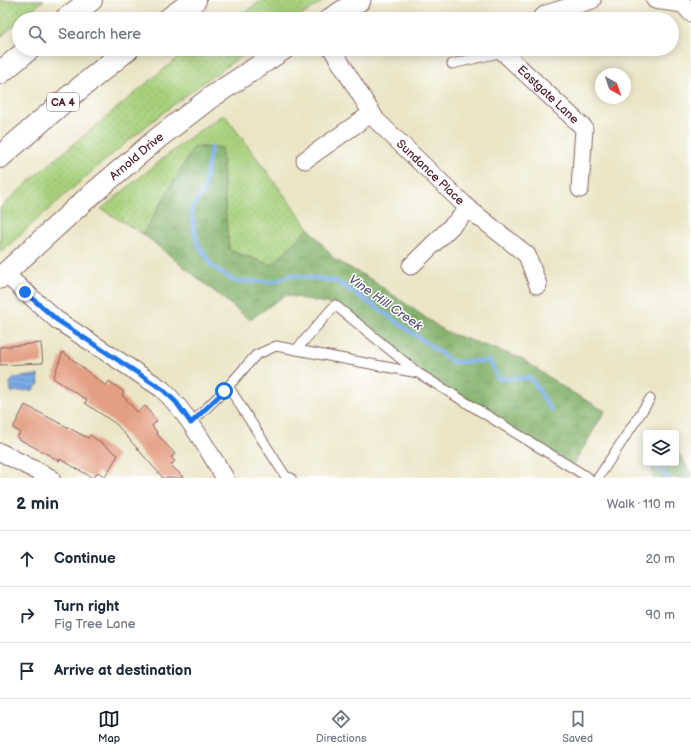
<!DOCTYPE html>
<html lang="en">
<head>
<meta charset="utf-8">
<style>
	:root { --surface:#fff; --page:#f2f2f3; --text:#1f2937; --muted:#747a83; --line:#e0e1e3; --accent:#111827 }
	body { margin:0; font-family:"Balsamiq Sans",sans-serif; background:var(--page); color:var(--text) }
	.controls { position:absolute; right:12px; bottom:12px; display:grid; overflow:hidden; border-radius:4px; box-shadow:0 2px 10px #0003 }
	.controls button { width:36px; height:36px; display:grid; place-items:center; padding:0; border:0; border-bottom:1px solid var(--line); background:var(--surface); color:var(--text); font:20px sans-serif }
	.compass { position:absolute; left:595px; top:68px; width:36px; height:36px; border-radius:50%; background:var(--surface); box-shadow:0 2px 10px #0003; rotate:140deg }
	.stop { position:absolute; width:12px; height:12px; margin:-9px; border:3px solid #1a73e8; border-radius:50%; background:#fff }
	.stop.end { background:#1a73e8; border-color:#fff; box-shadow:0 1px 4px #0008 }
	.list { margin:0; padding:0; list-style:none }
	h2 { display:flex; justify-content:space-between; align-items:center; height:52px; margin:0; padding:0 16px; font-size:17px }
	h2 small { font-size:13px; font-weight:400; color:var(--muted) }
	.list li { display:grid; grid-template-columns:26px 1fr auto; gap:12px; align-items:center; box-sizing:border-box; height:56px; padding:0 16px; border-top:1px solid var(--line) }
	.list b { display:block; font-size:15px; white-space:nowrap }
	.list p { margin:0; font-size:13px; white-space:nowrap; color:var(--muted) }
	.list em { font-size:13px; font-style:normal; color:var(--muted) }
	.icon { flex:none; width:22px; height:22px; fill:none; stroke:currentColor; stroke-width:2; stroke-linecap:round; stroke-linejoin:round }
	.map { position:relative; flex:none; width:691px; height:478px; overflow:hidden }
	.search { position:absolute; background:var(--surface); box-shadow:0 2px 10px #0003; left:12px; right:12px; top:12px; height:44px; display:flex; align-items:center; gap:10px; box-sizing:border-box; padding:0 14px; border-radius:22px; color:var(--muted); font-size:15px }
	.sheet { height:220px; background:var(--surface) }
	nav { display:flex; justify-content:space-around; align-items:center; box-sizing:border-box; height:56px; border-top:1px solid var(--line); background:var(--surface); font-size:11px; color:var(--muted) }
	nav a { display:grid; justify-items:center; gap:2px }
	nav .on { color:var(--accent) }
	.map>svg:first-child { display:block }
</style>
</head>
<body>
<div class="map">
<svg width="691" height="478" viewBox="0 0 691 478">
	<defs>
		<pattern id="grass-dots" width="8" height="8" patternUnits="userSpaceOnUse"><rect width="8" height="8" fill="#a7d07c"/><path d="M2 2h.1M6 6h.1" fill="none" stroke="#91b26b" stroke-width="1.8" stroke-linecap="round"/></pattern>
		<pattern id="forest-crowns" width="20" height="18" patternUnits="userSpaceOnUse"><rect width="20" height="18" fill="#85b26c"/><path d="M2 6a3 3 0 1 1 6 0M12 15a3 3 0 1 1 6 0" fill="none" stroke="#6f9059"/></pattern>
		<pattern id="water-rules" width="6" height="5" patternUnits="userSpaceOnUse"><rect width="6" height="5" fill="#7aade7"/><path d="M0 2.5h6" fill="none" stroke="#668cbb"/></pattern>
	</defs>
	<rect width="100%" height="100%" fill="#fff"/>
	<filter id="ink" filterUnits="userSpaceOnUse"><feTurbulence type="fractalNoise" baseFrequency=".025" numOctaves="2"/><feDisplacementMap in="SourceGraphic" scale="8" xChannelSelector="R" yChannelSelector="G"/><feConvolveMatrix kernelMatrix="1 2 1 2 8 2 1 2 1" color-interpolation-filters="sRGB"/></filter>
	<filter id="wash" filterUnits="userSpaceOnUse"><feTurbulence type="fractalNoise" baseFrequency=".012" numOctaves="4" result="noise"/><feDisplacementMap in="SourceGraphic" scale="16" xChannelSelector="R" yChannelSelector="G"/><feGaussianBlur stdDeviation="0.9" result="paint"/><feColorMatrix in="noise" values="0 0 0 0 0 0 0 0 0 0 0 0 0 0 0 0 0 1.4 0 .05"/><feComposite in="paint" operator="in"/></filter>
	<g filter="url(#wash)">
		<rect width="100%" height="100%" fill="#ebe5c6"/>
		<!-- grass -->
		<path fill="url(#grass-dots)" stroke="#787854" d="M0 0H44L21 19H19V21L0 38Z
			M263 0H325L296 19H233Z
			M188 49H252C217 73 182 97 149 124 98 165 49 209 0 253V208L35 176Z
			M224 114 309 228 271 265 229 250 226 220 222 148 194 147 143 234 101 209 186 140Z"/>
		<!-- forest -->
		<path fill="url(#forest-crowns)" stroke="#68684c" d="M194 147 222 148 226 220 229 250 271 265 309 228 334 259 372 280 446 332 521 358 563 387 605 411 572 467 418 373 335 305 285 295 250 320 143 234Z
			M676 452H678L691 473V478H653L652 463H676Z"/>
		<!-- water -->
		<path fill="url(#water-rules)" stroke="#626689" d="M38 375 39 384 33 390 11 392 10 383 14 378Z"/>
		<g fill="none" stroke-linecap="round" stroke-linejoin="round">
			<!-- stream -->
			<path stroke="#7aade7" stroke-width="4.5" d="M211 147 204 189 191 211 197 242 212 266 234 281 273 282 290 275 336 281 376 307 453 362 489 361 499 379 531 378 551 410
				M655 463 668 478"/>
		</g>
		<g id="blocks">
			<!-- building -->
			<path fill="#e49e82" d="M41 343 43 363 0 365V347Z
				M63 352 106 386 109 381 124 392 122 395 137 412 145 406 157 421 152 426 157 432 156 433 175 454 171 457 175 461 171 465 184 478H163L116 424 85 403 87 400 53 378Z
				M25 405 88 438 90 435 118 455 105 477 98 472 93 478 60 459V461L17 438 20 432 13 428Z"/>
		</g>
	</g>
	<g filter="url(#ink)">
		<use href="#blocks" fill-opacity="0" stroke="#826461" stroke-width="1"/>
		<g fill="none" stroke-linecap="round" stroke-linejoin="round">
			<defs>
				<path id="service" d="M452 64 503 52
					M296 350 335 305 417 372
					M228 386 286 477 291 478
					M191 423 224 391 256 355 276 346 418 373 589 478
					M598 478 650 399"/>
				<g id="minor">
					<path d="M655 0 683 4 691 13"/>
					<path d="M540 19 546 14 592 0"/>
					<path id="s1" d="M332 49 376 120 469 209 527 255 538 285"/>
					<path id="s2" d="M507 49 503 52 584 128 580 189"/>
					<path d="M305 160 372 113"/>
					<path d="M411 266 469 209"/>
					<path d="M4 273 57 320 162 389C188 414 206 447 225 478"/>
					<path d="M0 452 51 478"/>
				</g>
				<g id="tertiary">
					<path d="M330 19 360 0"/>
					<path id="s3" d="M0 278 85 200 158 138 210 98 284 49"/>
				</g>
				<path id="motorway" d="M66 19 91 0
					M169 19 195 0
					M0 73 29 49
					M0 157 69 97 128 49"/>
			</defs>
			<!-- service casing -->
			<use href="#service" stroke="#826461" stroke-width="11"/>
			<!-- minor casing -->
			<use href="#minor" stroke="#826461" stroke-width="19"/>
			<!-- tertiary casing -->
			<use href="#tertiary" stroke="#826461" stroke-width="23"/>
			<!-- motorway casing -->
			<use href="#motorway" stroke="#826461" stroke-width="24"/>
			<!-- service -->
			<use href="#service" stroke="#fff" stroke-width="9"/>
			<!-- minor -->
			<use href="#minor" stroke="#fff" stroke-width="17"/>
			<!-- tertiary -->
			<use href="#tertiary" stroke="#fff" stroke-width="21"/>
			<!-- motorway -->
			<use href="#motorway" stroke="#fff" stroke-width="22"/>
		</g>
	</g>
	<g fill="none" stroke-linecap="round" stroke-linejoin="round" filter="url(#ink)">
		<!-- route -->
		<path stroke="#1a73e8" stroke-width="5" d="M25 292 57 320 162 389 176 402 191 423 224 391"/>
	</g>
	<g text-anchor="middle" stroke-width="3" stroke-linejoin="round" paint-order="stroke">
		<!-- shield labels -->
		<rect fill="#fff" stroke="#80626b" stroke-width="1" x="47" y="93" width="32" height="18" rx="3"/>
		<g font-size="11" font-weight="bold" fill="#4a1f2b">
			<text x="63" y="106">CA 4</text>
		</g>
		<!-- street labels -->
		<g font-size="12" fill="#4a1f2b" stroke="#fff">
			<text dy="4" stroke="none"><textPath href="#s2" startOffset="67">Eastgate Lane</textPath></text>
			<text dy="4" stroke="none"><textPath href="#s3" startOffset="183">Arnold Drive</textPath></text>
			<text dy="4" stroke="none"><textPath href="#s1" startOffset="159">Sundance Place</textPath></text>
		</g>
		<!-- water labels -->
		<g font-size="13" font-style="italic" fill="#5d5876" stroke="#fff">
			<text transform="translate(386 302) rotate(35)" y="5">Vine Hill Creek</text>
		</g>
	</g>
</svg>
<div class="controls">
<button><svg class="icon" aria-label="layers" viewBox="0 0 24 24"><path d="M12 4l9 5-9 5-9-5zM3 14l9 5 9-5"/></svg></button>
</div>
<svg class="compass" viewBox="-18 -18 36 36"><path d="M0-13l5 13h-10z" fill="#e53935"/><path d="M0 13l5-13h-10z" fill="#747a83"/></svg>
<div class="stop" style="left:224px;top:391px"></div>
<div class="stop end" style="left:25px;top:292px"></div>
<div class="search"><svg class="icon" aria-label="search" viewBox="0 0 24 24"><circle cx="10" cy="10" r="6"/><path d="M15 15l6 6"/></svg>Search here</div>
</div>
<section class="sheet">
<h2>2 min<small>Walk · 110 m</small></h2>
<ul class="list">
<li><svg class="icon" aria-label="ahead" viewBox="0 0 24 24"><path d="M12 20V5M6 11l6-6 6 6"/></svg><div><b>Continue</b></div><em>20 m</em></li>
<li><svg class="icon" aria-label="right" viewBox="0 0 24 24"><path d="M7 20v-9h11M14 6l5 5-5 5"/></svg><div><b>Turn right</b><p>Fig Tree Lane</p></div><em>90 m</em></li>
<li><svg class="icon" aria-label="arrive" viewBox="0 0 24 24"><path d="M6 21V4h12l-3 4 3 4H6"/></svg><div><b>Arrive at destination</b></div></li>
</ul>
</section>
<nav>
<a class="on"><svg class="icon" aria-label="map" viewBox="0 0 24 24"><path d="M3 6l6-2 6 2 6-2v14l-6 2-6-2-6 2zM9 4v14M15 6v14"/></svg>Map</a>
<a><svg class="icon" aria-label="directions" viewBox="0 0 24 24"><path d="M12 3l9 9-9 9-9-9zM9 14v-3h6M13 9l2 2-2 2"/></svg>Directions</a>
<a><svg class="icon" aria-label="saved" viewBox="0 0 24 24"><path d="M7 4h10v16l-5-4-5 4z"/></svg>Saved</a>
</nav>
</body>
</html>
